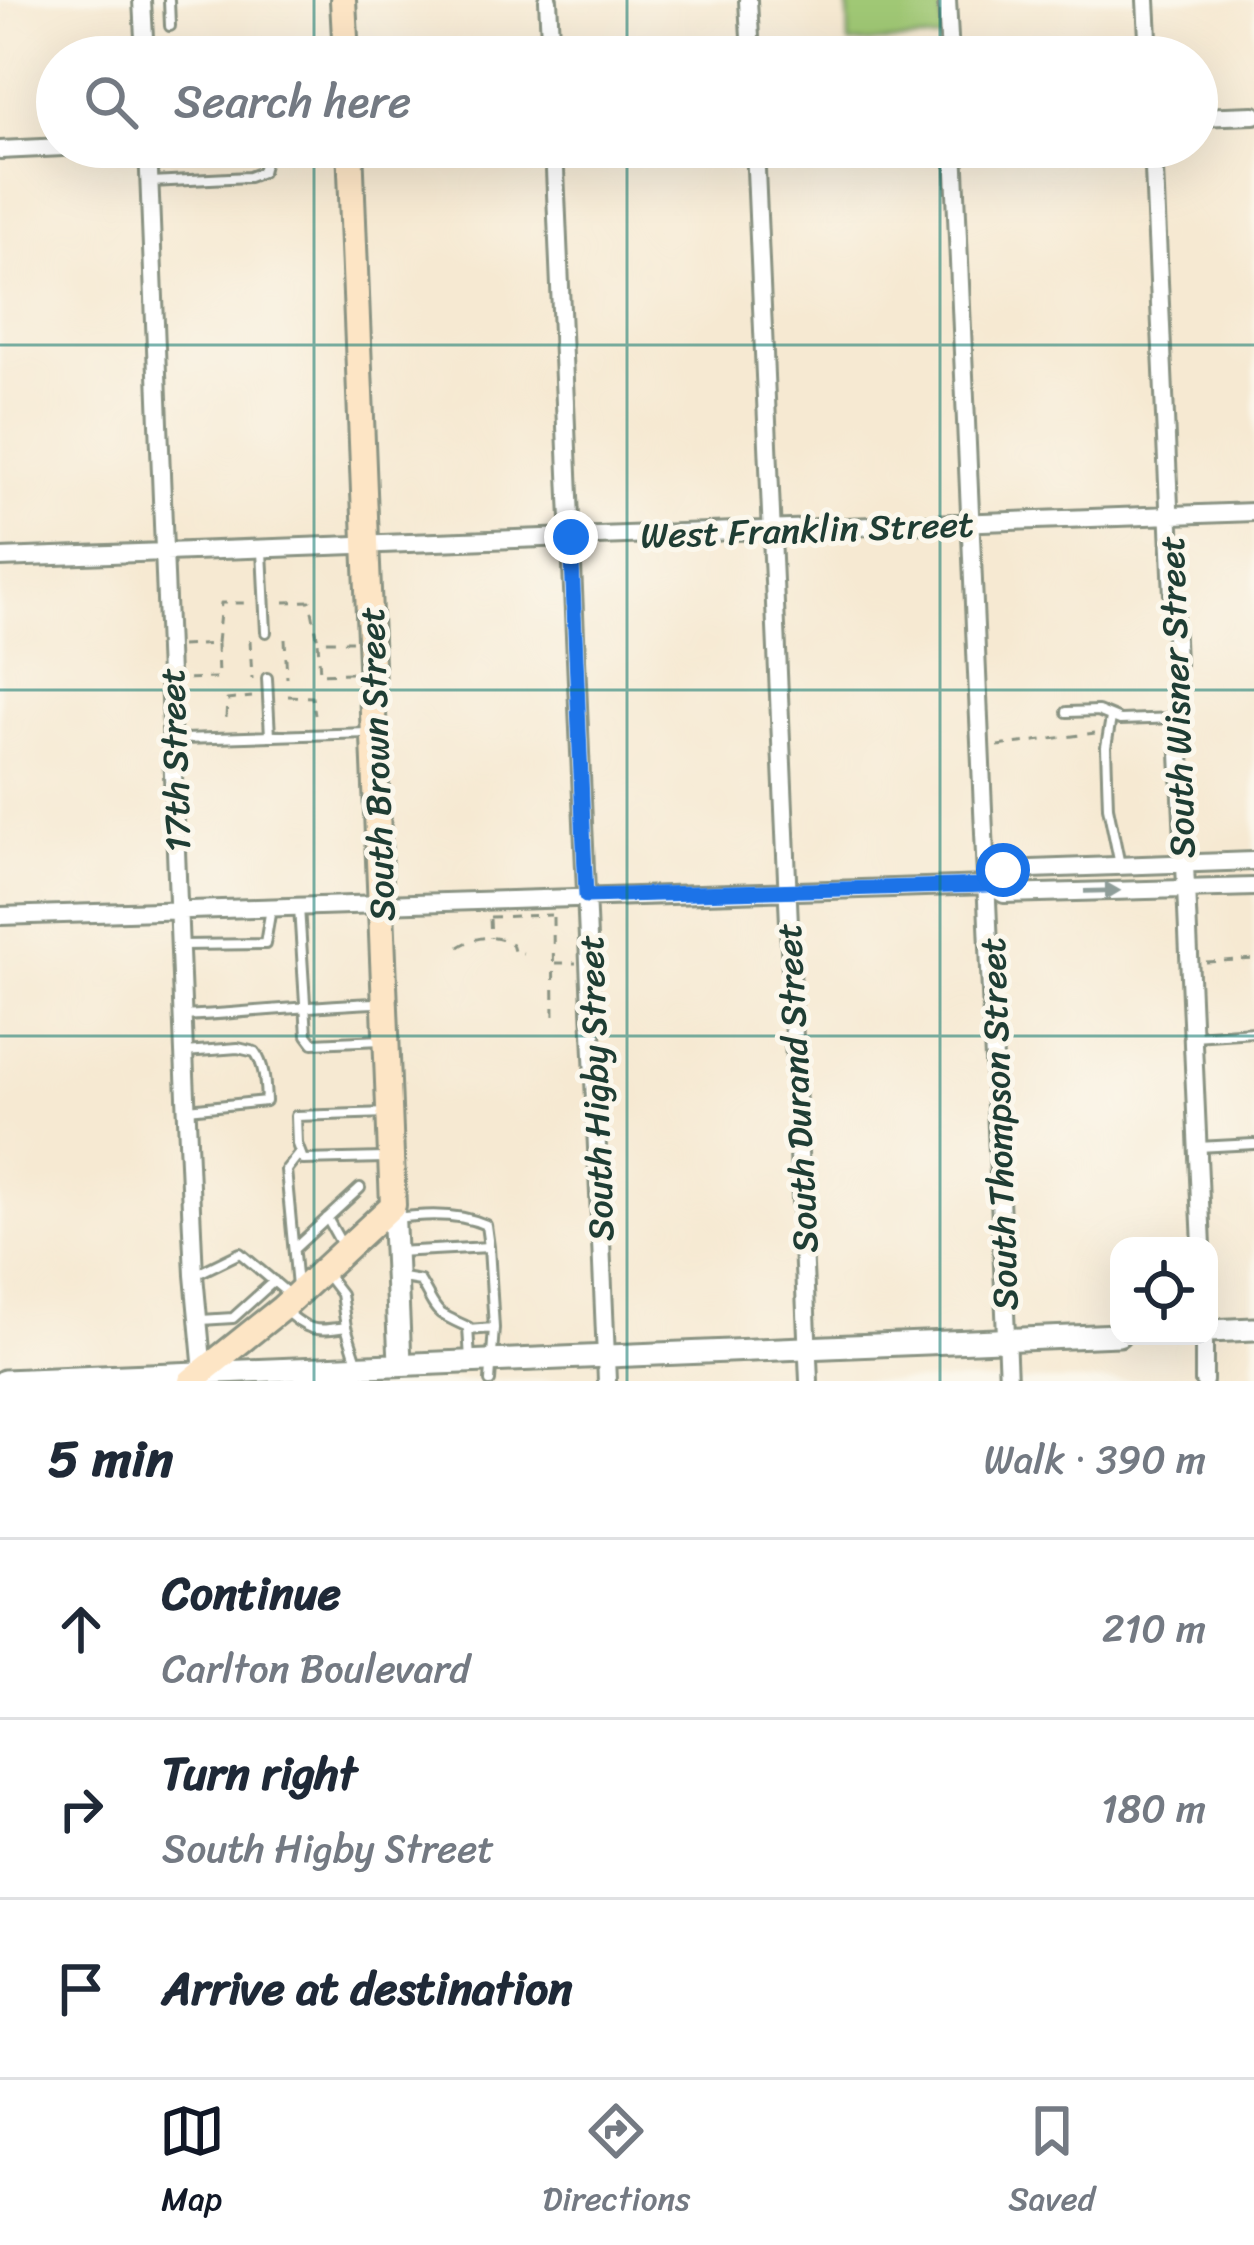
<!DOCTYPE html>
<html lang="en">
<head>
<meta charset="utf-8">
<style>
	:root { --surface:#fff; --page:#f2f2f3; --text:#1f2937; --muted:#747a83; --line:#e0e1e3; --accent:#111827 }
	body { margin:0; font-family:Sriracha,sans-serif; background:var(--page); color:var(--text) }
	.controls { position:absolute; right:36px; bottom:36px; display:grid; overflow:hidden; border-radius:24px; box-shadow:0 12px 48px #0002 }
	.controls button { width:108px; height:108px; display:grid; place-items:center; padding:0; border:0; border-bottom:3px solid var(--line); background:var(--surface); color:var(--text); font:60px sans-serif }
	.stop { position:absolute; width:36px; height:36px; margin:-27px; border:9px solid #1a73e8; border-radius:50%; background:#fff }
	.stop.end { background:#1a73e8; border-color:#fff; box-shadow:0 3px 12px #0008 }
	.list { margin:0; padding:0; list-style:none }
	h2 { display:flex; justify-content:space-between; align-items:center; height:156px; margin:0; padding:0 48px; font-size:51px }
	h2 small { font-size:39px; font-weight:400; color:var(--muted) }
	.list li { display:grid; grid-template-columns:78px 1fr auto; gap:36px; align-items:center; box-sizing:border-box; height:180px; padding:0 48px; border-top:3px solid var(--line) }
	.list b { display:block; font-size:45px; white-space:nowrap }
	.list p { margin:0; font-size:39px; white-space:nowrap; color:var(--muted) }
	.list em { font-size:39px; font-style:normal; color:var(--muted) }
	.icon { flex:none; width:66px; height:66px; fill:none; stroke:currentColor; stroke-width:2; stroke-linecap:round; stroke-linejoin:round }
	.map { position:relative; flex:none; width:1254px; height:1381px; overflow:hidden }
	.search { position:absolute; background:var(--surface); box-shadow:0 12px 48px #0002; left:36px; right:36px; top:36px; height:132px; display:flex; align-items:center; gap:30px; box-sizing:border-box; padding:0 42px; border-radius:66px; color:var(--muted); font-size:45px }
	.sheet { height:696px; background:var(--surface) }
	nav { display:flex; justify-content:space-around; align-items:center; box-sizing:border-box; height:168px; border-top:3px solid var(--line); background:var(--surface); font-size:33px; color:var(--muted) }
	nav a { display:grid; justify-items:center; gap:6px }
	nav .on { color:var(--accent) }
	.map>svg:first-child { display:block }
</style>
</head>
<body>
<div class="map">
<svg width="1254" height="1381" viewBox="0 0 1254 1381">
	<rect width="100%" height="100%" fill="#fbf7ec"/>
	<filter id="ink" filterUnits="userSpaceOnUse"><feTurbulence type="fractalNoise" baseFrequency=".00833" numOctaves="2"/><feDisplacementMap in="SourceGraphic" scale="24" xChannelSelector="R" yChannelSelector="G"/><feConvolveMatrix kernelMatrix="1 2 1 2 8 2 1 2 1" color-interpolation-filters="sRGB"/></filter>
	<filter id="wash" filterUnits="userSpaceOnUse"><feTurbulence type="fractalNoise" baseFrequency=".004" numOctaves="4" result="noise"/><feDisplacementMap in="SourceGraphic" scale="48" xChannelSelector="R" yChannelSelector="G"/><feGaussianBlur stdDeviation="2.7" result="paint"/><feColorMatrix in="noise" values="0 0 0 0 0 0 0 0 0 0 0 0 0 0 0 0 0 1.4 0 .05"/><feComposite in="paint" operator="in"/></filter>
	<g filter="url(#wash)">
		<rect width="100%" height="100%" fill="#f6e9d2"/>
		<!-- green -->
		<path fill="#a0c874" stroke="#608254" stroke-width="3" d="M848 0H941L944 39 849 44Z"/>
	</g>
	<g filter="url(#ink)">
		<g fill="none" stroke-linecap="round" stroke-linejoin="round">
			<defs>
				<path id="service" d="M169 0 170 26
					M151 182 249 177 262 172 268 147
					M262 551 266 632
					M267 678 270 736
					M1067 712 1098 711 1120 720 1177 718
					M1111 718 1106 747 1108 807 1120 865
					M174 736 183 739 368 733
					M299 907 307 1035 313 1043 382 1040
					M181 945 265 944 271 908
					M184 1016C249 1013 313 1005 378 1003
					M1193 1036 1254 1032
					M185 1052 238 1048 255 1052C265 1066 265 1084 266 1101L188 1109
					M1198 1147 1254 1144
					M384 1158 303 1160 297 1144 296 1116 388 1113
					M327 1218 341 1243
					M489 1247 494 1328 490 1381
					M295 1248 360 1188
					M396 1252 489 1247 486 1225C460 1213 425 1214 397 1218
					M324 1272 341 1294 346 1327 357 1362
					M195 1275 240 1253 291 1296
					M397 1277 420 1281C440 1315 431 1310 468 1327L470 1360
					M297 1286 286 1170 298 1155
					M283 1309C309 1331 312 1332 346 1327
					M201 1320 233 1318 274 1281
					M468 1330 494 1328"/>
				<path id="minor" d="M142 0 145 57
					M548 0 551 57
					M748 0 751 57
					M947 0 950 57
					M1146 0 1149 57
					M1197 117 1254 115
					M148 147 184 1052 194 1275 203 1372
					M554 147 607 1381
					M755 147 809 1381
					M954 147 1008 1381
					M1153 147 1202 1246
					M0 150 63 147
					M0 558 1254 512
					M988 885 1003 870 1254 861
					M0 916 988 885 1004 894 1254 887
					M1204 1336V1381"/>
				<path id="tertiary" d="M393 1205 400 1362
					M1209 1331 1254 1329
					M4 1381 1119 1335"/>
				<path id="secondary" d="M343 0 346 57
					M191 1381 282 1308 393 1205 350 147"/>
			</defs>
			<!-- service casing -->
			<use href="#service" stroke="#8a9383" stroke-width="14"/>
			<!-- minor casing -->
			<use href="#minor" stroke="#8a9383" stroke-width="22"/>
			<!-- tertiary casing -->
			<use href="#tertiary" stroke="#8a9383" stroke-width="27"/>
			<!-- secondary casing -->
			<use href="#secondary" stroke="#8a9383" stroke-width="30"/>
			<!-- path -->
			<path stroke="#8a9383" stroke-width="3" stroke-dasharray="9 9" stroke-linecap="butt" d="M284 602 310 601 318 641
				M285 639 287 678
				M250 640 252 679
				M217 643 221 603H248
				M181 646 217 644 218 678 183 679
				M351 673 320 674 318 641H352
				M288 696 312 697 315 715
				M226 718 227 700 252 697
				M998 746 1095 733
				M490 917 551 915
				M553 917 554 1020
				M490 919 491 938
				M459 947C475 936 495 934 512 944L514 951 523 953
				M1206 962 1254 959
				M555 963H576"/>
			<!-- service -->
			<use href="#service" stroke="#fff" stroke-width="8"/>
			<!-- minor -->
			<use href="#minor" stroke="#fff" stroke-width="16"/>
			<!-- tertiary -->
			<use href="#tertiary" stroke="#fff" stroke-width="21"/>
			<!-- secondary -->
			<use href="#secondary" stroke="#fde5c5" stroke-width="24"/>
		</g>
		<!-- one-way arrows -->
		<defs><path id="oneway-solid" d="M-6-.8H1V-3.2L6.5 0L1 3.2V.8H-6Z" transform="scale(3)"/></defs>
		<use fill="#8f9e9a" href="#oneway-solid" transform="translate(1102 891) rotate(-1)"/>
	</g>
	<g fill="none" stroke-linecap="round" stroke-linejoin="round" filter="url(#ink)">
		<!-- route -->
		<path stroke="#1a73e8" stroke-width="15" d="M571 537 586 896 988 885 1003 870"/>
	</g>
	<!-- grid -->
	<path fill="none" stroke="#0f766e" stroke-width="3" stroke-opacity="0.55" d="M314 0V57M627 0V57M940 0V57M314 147V1381M627 147V1381M940 147V1381M0 345H1254M0 690H1254M0 1036H1254"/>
	<g text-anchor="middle" stroke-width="10" stroke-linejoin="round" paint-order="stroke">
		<!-- street labels -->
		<g font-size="36" fill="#1f3d34" stroke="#fbf7ec">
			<text transform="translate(807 529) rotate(-2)" y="13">West Franklin Street</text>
			<text transform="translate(1176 697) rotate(-92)" y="13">South Wisner Street</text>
			<text transform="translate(174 760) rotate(-92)" y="13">17th Street</text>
			<text transform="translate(376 764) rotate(-92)" y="13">South Brown Street</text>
			<text transform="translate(595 1088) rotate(-92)" y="13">South Higby Street</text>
			<text transform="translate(796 1088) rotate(-93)" y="13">South Durand Street</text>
			<text transform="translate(998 1124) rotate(-92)" y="13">South Thompson Street</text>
		</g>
	</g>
</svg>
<div class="controls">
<button><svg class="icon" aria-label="locate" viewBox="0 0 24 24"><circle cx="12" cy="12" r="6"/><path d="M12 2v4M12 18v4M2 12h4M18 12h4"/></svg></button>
</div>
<div class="stop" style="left:1003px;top:870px"></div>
<div class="stop end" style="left:571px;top:537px"></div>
<div class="search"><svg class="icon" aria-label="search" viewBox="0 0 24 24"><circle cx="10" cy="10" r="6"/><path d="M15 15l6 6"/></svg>Search here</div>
</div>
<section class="sheet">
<h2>5 min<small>Walk · 390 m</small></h2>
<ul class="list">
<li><svg class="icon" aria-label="ahead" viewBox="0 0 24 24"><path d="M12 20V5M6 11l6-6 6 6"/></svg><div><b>Continue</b><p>Carlton Boulevard</p></div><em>210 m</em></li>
<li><svg class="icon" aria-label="right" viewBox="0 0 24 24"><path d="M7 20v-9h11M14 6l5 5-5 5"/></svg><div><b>Turn right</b><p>South Higby Street</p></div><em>180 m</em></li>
<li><svg class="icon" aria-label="arrive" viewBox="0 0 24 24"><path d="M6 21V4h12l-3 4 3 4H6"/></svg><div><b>Arrive at destination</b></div></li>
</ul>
</section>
<nav>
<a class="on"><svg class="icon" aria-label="map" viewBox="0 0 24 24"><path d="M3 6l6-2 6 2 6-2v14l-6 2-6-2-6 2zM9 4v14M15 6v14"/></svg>Map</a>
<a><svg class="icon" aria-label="directions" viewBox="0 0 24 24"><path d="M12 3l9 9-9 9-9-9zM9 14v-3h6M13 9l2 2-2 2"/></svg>Directions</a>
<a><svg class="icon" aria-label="saved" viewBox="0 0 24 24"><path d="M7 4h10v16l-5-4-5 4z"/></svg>Saved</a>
</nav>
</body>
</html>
